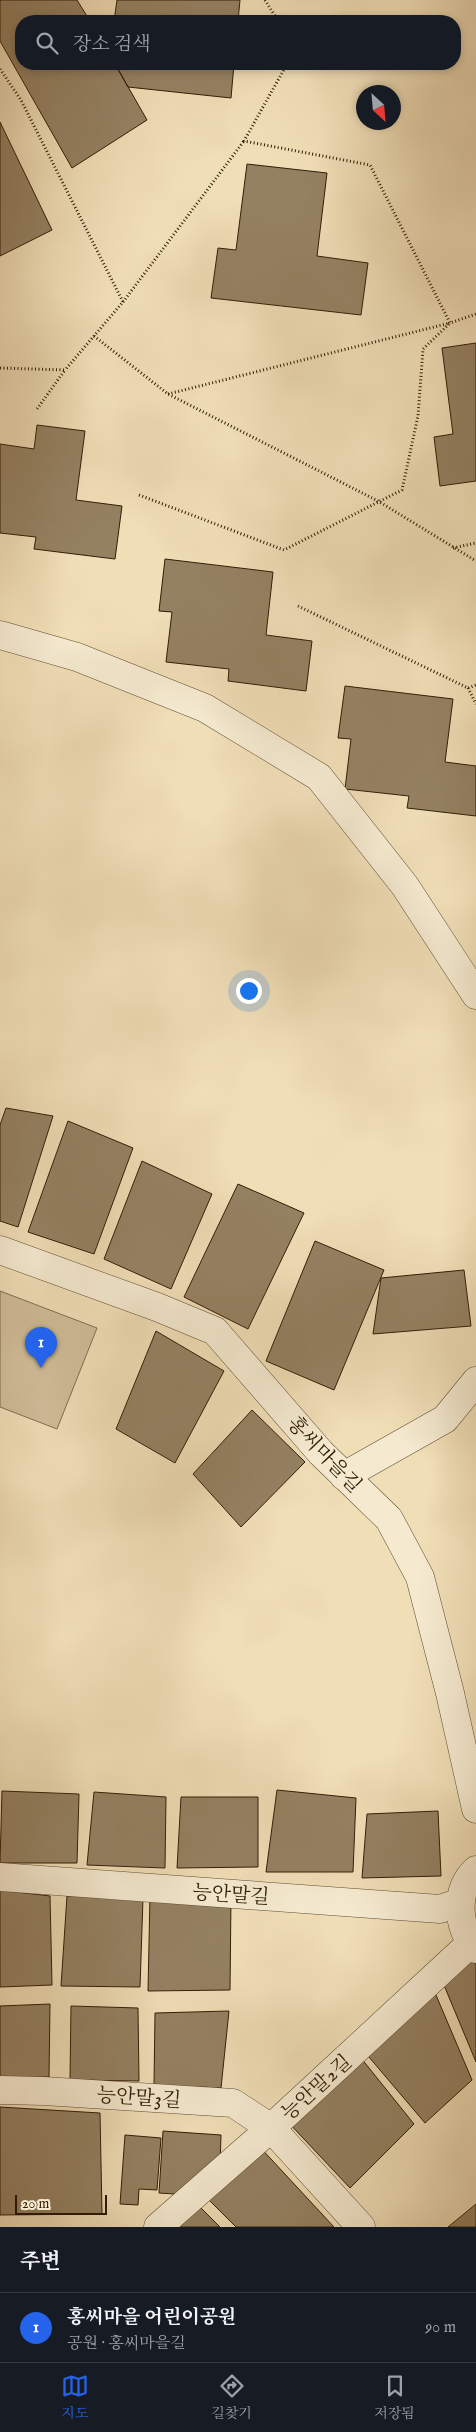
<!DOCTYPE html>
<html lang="ko">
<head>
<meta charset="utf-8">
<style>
	:root { --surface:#171b24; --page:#20242c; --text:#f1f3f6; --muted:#9ea1a6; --line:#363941; --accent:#2563eb }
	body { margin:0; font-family:"IM FELL English","Noto Serif KR",serif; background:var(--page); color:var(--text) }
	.compass { position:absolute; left:356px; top:85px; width:45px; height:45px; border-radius:50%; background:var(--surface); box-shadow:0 2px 8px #0003; rotate:154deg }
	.scale { position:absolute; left:15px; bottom:12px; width:92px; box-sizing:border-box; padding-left:5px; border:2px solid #311d06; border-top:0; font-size:14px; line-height:18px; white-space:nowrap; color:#311d06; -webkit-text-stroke:4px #f5ead0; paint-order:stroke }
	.you { position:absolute; left:248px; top:990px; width:18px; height:18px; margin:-12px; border:4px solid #fff; border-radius:50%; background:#1a73e8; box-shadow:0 0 0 8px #1a73e833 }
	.badge { display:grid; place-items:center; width:32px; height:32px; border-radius:50%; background:var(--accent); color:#fff; font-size:16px; font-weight:700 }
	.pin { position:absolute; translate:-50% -41px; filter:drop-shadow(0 1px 2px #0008) }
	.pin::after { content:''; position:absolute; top:26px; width:18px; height:15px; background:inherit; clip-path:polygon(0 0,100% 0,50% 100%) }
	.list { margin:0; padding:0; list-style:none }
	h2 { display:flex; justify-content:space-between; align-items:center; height:65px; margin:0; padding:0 20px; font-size:21px }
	h2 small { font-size:16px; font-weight:400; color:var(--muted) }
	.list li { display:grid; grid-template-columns:32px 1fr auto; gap:15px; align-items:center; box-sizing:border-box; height:70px; padding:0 20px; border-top:1px solid var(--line) }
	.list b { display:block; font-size:19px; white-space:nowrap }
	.list p { margin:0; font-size:16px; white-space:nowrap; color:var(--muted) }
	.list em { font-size:16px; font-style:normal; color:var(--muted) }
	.icon { flex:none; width:28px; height:28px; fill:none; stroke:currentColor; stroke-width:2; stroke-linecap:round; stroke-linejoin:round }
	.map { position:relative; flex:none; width:476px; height:2227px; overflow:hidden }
	.search { position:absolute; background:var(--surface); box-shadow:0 2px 8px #0003; left:15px; right:15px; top:15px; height:55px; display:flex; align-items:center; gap:12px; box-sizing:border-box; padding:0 18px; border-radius:20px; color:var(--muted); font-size:19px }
	.sheet { height:135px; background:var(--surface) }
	nav { display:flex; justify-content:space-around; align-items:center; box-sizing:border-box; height:70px; border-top:1px solid var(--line); background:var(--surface); font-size:14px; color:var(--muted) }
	nav a { display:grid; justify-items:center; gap:2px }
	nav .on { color:var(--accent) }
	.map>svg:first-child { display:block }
</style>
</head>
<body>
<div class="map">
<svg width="476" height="2227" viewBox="0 0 476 2227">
	<rect width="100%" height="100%" fill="#f0deb7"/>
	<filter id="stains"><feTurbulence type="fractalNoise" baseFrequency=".004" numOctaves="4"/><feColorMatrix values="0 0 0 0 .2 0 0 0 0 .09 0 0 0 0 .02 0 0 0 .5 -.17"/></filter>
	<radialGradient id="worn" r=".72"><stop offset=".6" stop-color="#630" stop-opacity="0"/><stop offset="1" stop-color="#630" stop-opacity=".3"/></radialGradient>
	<!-- green -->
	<path fill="#d0bd99" stroke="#806d50" d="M0 1291 97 1328 57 1429 0 1407Z"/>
	<!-- building -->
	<path fill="#948162" stroke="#311d06" d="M0 0H77L90 21H21V64H115L147 120 72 168 0 41Z
		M117 0H240L238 21H114Z
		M115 64H234L231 98 128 87Z
		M0 122 52 230 0 256Z
		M247 164 327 173 317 256 368 263 361 315 211 298 218 248 236 250Z
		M476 343V481L440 486 434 437 453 434 442 348Z
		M37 425 85 431 76 500 122 506 115 559 34 549 36 537 0 533V444L34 449Z
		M165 559 273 572 266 635 312 641 306 691 228 681 229 669 166 662 172 612 159 611Z
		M345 686 453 699 445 762 476 766V816L407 808 409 796 345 789 351 739 338 738Z
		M6 1108 53 1116 18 1227 0 1221V1125Z
		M68 1121 133 1148 94 1254 28 1232Z
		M142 1161 212 1194 171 1289 104 1259Z
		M238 1184 304 1213 248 1329 184 1297Z
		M315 1241 384 1270 334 1390 266 1361Z
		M464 1270 471 1326 373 1334 381 1278Z
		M156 1331 224 1371 175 1463 116 1429Z
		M252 1410 305 1462 241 1527 193 1474Z
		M277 1790 356 1798 353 1872H266Z
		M2 1791 79 1794 77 1863H0Z
		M94 1792 166 1797 165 1868 87 1865Z
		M181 1797H258V1867L177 1868Z
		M438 1811 441 1876 362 1878 367 1814Z
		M0 1890 50 1896 52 1985 0 1987Z
		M150 1895 231 1898 230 1990 148 1991Z
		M67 1896 143 1898 140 1987 61 1986Z
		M469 1959 476 1964V2062L441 1978Z
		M433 1988 472 2080 425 2123 363 2050Z
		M50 2004 49 2077H0V2006Z
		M71 2006 138 2008 139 2081 70 2080Z
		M229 2011 221 2088 154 2085 155 2013Z
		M357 2053 414 2124 350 2188 287 2121Z
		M0 2107 100 2113 102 2214 0 2215Z
		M163 2131 221 2135 220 2166 190 2195 159 2193Z
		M125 2135 161 2138 157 2190 139 2189 138 2205 120 2204Z
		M258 2145 334 2227H236L204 2195Z
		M196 2203 220 2227H169Z
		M476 2204V2227H448Z"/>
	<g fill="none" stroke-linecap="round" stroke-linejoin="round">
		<defs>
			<path id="minor" d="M0 635 77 657 205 708 319 777 405 886 476 995
				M0 1250 157 1307 215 1331 321 1453 389 1519 420 1577 450 1693 476 1809
				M344 1476 445 1419 476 1381
				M476 1870C454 1891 457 1927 476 1949
				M0 1877 440 1909 461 1902
				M0 2090 44 2091 233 2103 271 2128 361 2227
				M158 2227 271 2128 471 1943"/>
		</defs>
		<!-- minor casing -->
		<use href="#minor" stroke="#614d32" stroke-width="29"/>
		<!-- path -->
		<path stroke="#311d06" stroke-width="3" stroke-dasharray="1 2.5" stroke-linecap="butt" d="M265 0 278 21
			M287 64 244 141 370 165 450 323 476 314
			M0 69 21 100 123 302 65 370
			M123 302 244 141
			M94 336 168 394 378 501 476 561
			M0 368 65 370 37 409
			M168 394 450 323
			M139 495 284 550 402 490 418 416 423 349 450 323
			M453 548 476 543
			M298 606 468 688 476 685
			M468 688 476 704"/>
		<!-- minor -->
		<use href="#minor" stroke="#f5ead0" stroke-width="28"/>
	</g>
	<g text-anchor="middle" stroke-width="4" stroke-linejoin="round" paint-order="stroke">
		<!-- street labels -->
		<g font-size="20" fill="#311d06" stroke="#f5ead0">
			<text transform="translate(325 1454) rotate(46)" y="7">홍씨마을길</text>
			<text transform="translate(231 1894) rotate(4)" y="7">능안말길</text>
			<text transform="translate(316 2087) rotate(-42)" y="7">능안말2길</text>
			<text transform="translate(139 2097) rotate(4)" y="7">능안말3길</text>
		</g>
	</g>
	<rect width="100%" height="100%" filter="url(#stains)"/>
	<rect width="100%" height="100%" fill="url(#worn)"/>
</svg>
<svg class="compass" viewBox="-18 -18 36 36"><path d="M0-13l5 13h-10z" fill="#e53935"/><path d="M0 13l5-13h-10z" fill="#9ea1a6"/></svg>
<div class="scale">20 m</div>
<div class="you"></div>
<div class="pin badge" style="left:41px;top:1368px">1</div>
<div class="search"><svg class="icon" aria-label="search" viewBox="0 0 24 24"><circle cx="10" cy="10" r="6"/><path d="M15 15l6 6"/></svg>장소 검색</div>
</div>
<section class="sheet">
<h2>주변<small></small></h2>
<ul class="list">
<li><span class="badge">1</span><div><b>홍씨마을 어린이공원</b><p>공원 · 홍씨마을길</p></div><em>90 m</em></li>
</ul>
</section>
<nav>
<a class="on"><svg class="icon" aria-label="map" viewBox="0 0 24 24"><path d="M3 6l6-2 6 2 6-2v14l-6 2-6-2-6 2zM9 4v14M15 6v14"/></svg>지도</a>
<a><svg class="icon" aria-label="directions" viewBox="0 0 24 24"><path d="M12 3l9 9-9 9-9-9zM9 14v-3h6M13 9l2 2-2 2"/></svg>길찾기</a>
<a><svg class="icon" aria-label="saved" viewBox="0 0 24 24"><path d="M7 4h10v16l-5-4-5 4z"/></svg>저장됨</a>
</nav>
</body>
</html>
